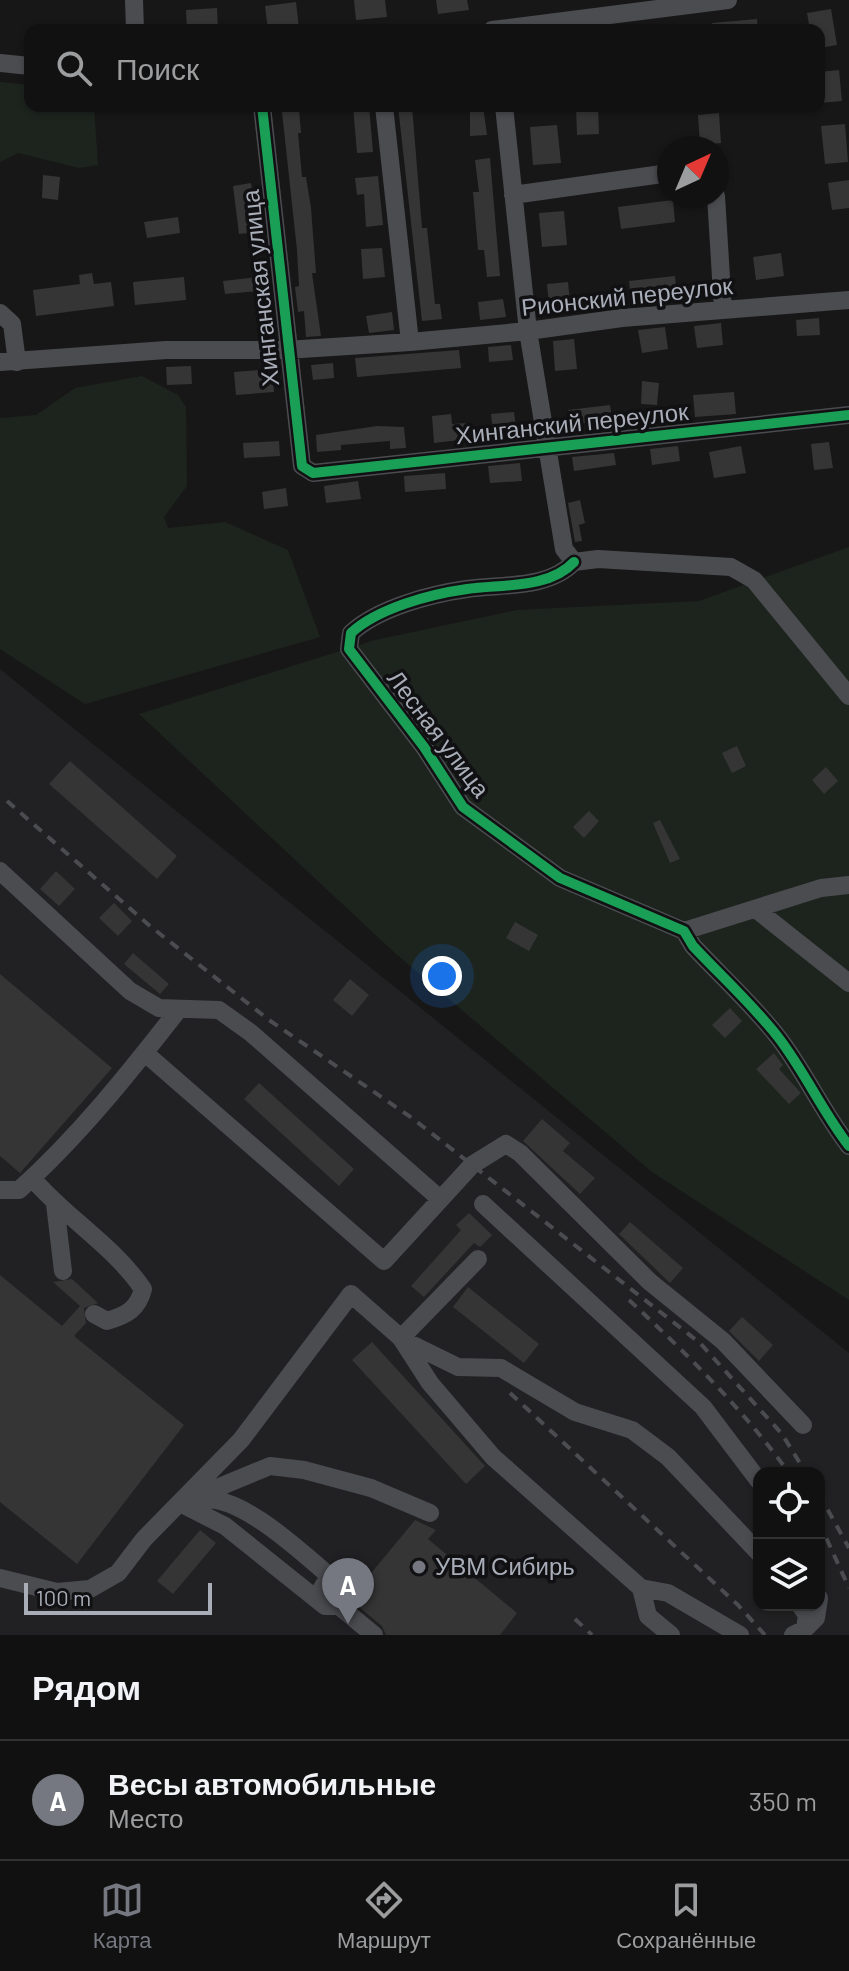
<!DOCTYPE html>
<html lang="ru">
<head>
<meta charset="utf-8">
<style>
	:root { --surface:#111; --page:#1e1f1f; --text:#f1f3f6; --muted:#9c9d9f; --line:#303131; --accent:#757880 }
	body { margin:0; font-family:Barlow,sans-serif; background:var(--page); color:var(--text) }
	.controls { position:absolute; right:24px; bottom:24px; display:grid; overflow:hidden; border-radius:16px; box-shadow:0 2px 6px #0004 }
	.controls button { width:72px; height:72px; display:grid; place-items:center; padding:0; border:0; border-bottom:2px solid var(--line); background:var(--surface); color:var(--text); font:40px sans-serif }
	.compass { position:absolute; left:657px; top:136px; width:72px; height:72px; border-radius:50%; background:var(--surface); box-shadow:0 2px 6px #0004; rotate:44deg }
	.scale { position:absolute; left:24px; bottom:20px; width:188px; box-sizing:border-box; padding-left:8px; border:4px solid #a8adb8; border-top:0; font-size:22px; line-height:28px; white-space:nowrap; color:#a8adb8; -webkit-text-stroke:6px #111113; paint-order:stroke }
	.you { position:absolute; left:442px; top:976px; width:28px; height:28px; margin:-20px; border:6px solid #fff; border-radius:50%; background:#1a73e8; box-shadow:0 0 0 12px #1a73e833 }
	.badge { display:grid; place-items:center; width:52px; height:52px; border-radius:50%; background:var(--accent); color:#fff; font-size:26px; font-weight:700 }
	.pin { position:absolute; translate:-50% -66px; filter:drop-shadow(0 2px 4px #0008) }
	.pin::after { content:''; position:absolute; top:42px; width:28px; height:24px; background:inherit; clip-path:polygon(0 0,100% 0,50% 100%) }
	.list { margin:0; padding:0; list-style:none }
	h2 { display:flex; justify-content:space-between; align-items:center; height:104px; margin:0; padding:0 32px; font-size:34px }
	h2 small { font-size:26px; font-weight:400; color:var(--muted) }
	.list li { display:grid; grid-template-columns:52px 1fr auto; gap:24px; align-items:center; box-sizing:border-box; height:120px; padding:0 32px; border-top:2px solid var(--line) }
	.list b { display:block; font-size:30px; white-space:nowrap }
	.list p { margin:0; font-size:26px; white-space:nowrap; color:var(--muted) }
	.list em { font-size:26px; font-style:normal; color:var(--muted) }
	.icon { flex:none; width:44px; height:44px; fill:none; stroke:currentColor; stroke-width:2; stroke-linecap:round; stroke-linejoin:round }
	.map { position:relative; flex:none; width:849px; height:1635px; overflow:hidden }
	.search { position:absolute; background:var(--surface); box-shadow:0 2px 6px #0004; left:24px; right:24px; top:24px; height:88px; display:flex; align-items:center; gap:20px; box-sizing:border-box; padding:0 28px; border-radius:16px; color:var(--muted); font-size:30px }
	.sheet { height:224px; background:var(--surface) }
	nav { display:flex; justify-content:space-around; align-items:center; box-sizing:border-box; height:112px; border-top:2px solid var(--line); background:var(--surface); font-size:22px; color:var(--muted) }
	nav a { display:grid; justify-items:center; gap:4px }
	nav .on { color:var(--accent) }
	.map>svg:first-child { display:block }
</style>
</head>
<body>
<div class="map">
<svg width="849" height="1635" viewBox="0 0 849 1635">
	<rect width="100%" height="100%" fill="#171717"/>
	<!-- built -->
	<path fill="#212123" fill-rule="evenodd" d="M0 669 849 1353V1635H0ZM759 1473H819V1605H759Z"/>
	<!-- green -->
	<path fill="#1d241e" d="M0 82 30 85V106H94L98 165 79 168 18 153 0 162Z
		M142 376 178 395 186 407 187 486 164 517 168 528 225 522 288 550 320 637 85 704 0 649V418L36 415 75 388Z
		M849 547V1300L652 1172 396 954 139 714 375 640 517 610 699 601Z"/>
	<!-- building -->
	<path fill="#353536" d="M354 0H385L387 17 356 20Z
		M436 0H467L469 10 438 14Z
		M296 2 299 28 268 30 265 6Z
		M217 8 218 30H187L186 10Z
		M831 9 837 45 819 48V30H810L807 13Z
		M757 19 758 30H713L712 23Z
		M839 70 842 101 820 103 819 72Z
		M353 106H369L373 152 357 153Z
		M398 106H412L422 228H427L435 304H440L442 319 422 321Z
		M470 106H483L487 135 470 136Z
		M576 106H598L599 134 577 135Z
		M299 110 301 133H298L302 177H306L311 208 316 273H312L321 336 306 337 304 311 298 312 295 287 299 286 297 250 282 112Z
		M719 113 721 143 700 145 698 115Z
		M845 124 848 162 825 164 821 126Z
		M557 125 561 163 533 165 530 127Z
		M490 158 500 276 487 277 484 250H478L473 192H479L475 160Z
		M43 175 60 177 58 200 42 198Z
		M378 176 383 225 366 227 364 194 357 195 355 178Z
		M849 180V208L832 210 828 183Z
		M251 183 258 232 239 234 233 186Z
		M673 200 675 222 621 229 618 207Z
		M564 211 567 245 542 247 539 213Z
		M178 217 180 233 147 238 144 222Z
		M382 248 385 277 363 279 361 249Z
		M781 253 784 276 756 280 753 257Z
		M92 273 94 284 111 282 114 306 36 316 33 290 80 284 79 275Z
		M675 276 677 296 631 301 629 281Z
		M184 277 186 300 135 305 133 282Z
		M259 277 260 291 225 294 223 281Z
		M568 282 571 312 550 314 547 284Z
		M503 299 506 317 480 320 478 302Z
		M392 312 394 330 369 333 366 316Z
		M819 318 820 335 797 336 796 320Z
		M721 323 723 345 697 348 694 326Z
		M665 327 668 349 642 353 638 330Z
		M574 339 577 369 555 371 553 341Z
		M511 345 513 360 489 362 488 347Z
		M459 350 461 368 357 377 355 358Z
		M333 363 334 378 313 380 311 365Z
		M191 366 192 384 167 385 166 367Z
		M272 369 274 392 236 395 234 372Z
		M642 381 659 383 657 405 641 404Z
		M734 392 736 414 695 417 693 395Z
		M610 405 612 419 570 425 568 410Z
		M514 412 516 428 493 431 491 414Z
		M451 414 452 424 467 423 468 439 434 443 432 416Z
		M377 426 404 427 406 448 390 449V441L341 445V450L317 452 316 435Z
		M279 441 280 456 244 458 243 443Z
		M829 442 833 468 814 470 811 444Z
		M678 446 680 461 652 465 650 449Z
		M741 446 746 473 714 478 709 452Z
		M614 453 616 465 574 471 572 457Z
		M520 463 522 481 490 483 488 466Z
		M445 473 446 489 405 492 404 476Z
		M358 481 361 499 326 503 324 486Z
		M286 488 288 506 264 509 262 492Z
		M580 500 585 523 579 525 582 541 575 542 568 503Z
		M737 746 746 766 732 773 722 753Z
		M70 761 177 856 157 879 49 784Z
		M826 767 838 781 824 794 812 780Z
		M589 811 599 821 584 838 573 827Z
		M660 820 680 859 670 863 653 823Z
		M56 871 75 889 59 906 40 889Z
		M114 903 132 921 118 936 99 918Z
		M515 922 538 935 529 951 506 938Z
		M133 953 169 984 160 994 124 964Z
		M0 974 112 1068 20 1173 0 1156Z
		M350 979 369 995 352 1016 333 1000Z
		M730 1008 742 1021 725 1038 712 1025Z
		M774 1053 783 1065 779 1069 801 1093 789 1104 756 1069Z
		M259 1083 354 1169 339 1186 244 1099Z
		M542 1119 570 1143 563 1151 595 1178 580 1194 523 1141Z
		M469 1213 492 1235 480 1247 474 1243 424 1297 411 1286 461 1230 456 1225Z
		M630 1222 683 1268 670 1283 619 1234Z
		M0 1275 62 1326 80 1306 53 1282 72 1279 98 1303 84 1308 86 1323 74 1336 184 1425 77 1564 0 1502Z
		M468 1287 539 1344 524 1363 453 1307Z
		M742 1317 773 1345 759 1361 729 1331Z
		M372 1342 485 1466 466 1484 352 1360Z
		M415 1520 436 1530 428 1539 517 1613 500 1635H386L382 1626 347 1597 335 1594 342 1584 354 1594Z
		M200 1530 216 1543 173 1594 157 1581Z"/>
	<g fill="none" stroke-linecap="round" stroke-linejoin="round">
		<!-- minor -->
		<path stroke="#4b4c50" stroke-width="18" d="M134 0 135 30
			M492 30 728 0
			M0 63 30 66
			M262 106 302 466 313 473 849 415
			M384 106 410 342
			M504 106 528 331 564 549 574 562 598 559 731 567 754 580 849 696
			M513 195 669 173
			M716 196 723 310
			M0 313 12 324 17 362
			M0 362 166 350H286L410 342 528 331 622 318 849 300
			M574 562C549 589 502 584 467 589 431 594 378 608 351 633L349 649 424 747 463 807 560 878 684 931 693 946C721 976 753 1005 778 1037 805 1072 822 1111 849 1146
			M0 871 130 991 159 1008 219 1010 251 1033 439 1198
			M757 910 849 983
			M684 931 821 888 849 885
			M145 1053 384 1261 472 1165 506 1144 520 1153 650 1282 723 1341 803 1425
			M32 1178C66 1218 113 1245 143 1289 138 1309 127 1315 107 1321L94 1314
			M0 1190H19C79 1136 129 1073 179 1009
			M55 1204 63 1271
			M483 1204 703 1407 759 1481
			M401 1338 430 1383 493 1457 641 1588 668 1593 740 1635
			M403 1340 458 1367 501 1368 575 1412 632 1430 668 1457 759 1553
			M203 1500C239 1494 299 1550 326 1573L327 1580 316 1598
			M183 1502 270 1466 304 1470 371 1488 430 1513
			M180 1503 225 1526 325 1606H339L374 1635
			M0 1578 57 1592 90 1589 118 1573 144 1539 241 1440 351 1294 401 1338 478 1259
			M641 1588 648 1616 671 1635
			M807 1627 816 1618 819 1598
			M793 1635 805 1629 807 1615 800 1605"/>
		<!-- rail -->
		<path stroke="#4b4c4f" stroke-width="4" stroke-dasharray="10 8" stroke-linecap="butt" d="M7 801 150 926 269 1020 412 1118 700 1343 782 1434 806 1473
			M629 1300C687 1354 743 1409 789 1473
			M510 1393 738 1605 765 1635
			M819 1494 849 1548
			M819 1522 849 1588
			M575 1619 592 1635"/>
		<defs>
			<path id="cycleway" d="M262 106 302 466 313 473 849 415
				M574 562C549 589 502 584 467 589 431 594 378 608 351 633L349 649 424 747 463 807 560 878 684 931 693 946C721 976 753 1005 778 1037 805 1072 822 1111 849 1146"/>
		</defs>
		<!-- cycleway casing -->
		<use href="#cycleway" stroke="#111113" stroke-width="15"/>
		<!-- cycleway -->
		<use href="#cycleway" stroke="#1a9f57" stroke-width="10"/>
	</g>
	<!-- markers -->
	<circle fill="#757880" stroke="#111113" stroke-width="3" cx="419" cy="1567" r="8"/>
	<g text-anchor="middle" stroke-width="7" stroke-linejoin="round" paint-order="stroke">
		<!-- street labels -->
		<g font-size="24" fill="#a8adb8" stroke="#111113">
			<text transform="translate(261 288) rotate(-96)" y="8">Хинганская улица</text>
			<text transform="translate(627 297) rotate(-6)" y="8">Рионский переулок</text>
			<text transform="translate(572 424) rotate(-6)" y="8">Хинганский переулок</text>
			<text transform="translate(438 734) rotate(53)" y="8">Лесная улица</text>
		</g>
		<!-- poi labels -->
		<g font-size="24" fill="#a8adb8" stroke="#111113" text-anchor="start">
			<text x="435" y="1575">УВМ Сибирь</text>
		</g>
	</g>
</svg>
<div class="controls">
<button><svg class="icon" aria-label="locate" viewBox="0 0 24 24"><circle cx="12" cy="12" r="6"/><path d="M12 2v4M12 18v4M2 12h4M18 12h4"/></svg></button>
<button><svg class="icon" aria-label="layers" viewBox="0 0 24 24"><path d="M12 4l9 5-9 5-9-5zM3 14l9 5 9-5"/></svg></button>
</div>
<svg class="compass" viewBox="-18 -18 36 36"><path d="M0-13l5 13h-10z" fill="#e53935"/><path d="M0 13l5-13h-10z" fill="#9c9d9f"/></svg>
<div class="scale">100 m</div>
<div class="you"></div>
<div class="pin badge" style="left:348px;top:1624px">A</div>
<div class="search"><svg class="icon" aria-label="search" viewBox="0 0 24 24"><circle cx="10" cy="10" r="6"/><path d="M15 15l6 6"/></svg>Поиск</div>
</div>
<section class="sheet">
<h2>Рядом<small></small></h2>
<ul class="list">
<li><span class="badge">A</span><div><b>Весы автомобильные</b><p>Место</p></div><em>350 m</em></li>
</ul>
</section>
<nav>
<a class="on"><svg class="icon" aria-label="map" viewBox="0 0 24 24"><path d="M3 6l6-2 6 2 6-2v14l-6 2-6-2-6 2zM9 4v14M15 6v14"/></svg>Карта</a>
<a><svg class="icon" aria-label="directions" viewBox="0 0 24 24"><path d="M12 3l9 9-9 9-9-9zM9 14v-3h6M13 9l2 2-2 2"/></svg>Маршрут</a>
<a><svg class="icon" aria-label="saved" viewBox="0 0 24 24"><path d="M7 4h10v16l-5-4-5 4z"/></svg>Сохранённые</a>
</nav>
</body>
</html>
